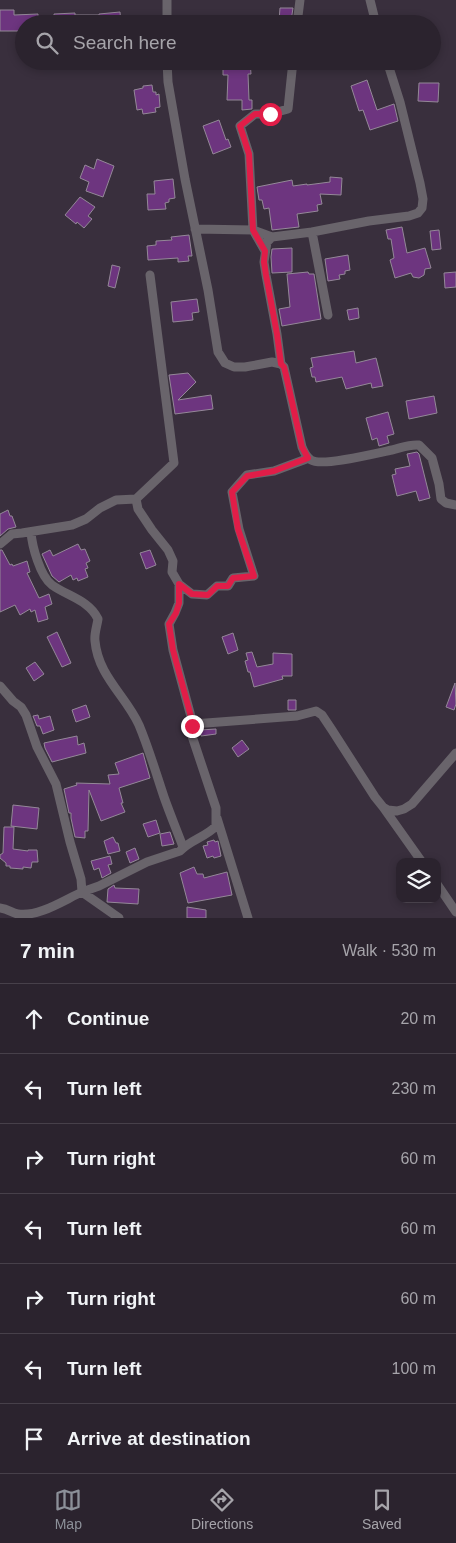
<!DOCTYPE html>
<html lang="en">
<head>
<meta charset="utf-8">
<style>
	:root { --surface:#2b232e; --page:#372f3a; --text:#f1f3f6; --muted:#a6a4aa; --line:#47404a; --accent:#8c9099 }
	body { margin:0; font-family:Arial,sans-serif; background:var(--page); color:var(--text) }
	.controls { position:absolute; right:15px; bottom:15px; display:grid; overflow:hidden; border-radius:10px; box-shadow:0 2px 8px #0003 }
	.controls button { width:45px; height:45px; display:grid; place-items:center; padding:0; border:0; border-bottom:1px solid var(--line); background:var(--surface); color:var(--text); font:25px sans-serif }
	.stop { position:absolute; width:15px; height:15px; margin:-11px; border:4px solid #e11d48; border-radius:50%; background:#fff }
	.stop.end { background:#e11d48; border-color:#fff; box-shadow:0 1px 5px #0008 }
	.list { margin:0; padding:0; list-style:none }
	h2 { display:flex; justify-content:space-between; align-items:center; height:65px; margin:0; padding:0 20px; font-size:21px }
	h2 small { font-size:16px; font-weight:400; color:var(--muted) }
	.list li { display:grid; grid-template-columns:32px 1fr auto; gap:15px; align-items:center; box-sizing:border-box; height:70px; padding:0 20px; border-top:1px solid var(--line) }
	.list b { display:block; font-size:19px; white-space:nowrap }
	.list em { font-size:16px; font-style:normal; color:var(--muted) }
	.icon { flex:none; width:28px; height:28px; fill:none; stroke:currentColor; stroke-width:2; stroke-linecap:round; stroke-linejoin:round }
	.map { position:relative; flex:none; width:456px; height:918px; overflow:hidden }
	.search { position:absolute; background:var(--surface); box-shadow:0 2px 8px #0003; left:15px; right:15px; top:15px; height:55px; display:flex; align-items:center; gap:12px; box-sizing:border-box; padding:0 18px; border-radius:28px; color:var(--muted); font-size:19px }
	.sheet { height:555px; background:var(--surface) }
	nav { display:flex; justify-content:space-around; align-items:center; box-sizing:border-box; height:70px; border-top:1px solid var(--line); background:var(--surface); font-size:14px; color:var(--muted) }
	nav a { display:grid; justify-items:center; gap:2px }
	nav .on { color:var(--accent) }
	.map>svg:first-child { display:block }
</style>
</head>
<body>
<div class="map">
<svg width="456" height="918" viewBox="0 0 456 918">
	<rect width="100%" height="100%" fill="#392f3d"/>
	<!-- building -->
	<path fill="#6d357f" stroke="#948898" d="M280 8H293L291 21H279Z
		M0 10H14V15L38 14V24H24V31H0Z
		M120 12 121 24H54V14L75 13V15H99V14Z
		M223 61H250L251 74H248L249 100H252V109L242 110V100H227L228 75H223Z
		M367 80 377 110 394 104 398 121 370 130 363 110 359 111 351 86Z
		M419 83H439L438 102 418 101Z
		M152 85 153 92H156V95L159 94 160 107 155 108 156 112 143 114 142 109 137 110 134 90 143 88V86Z
		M219 120 226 140 228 139 231 147 213 154 203 126Z
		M97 159 114 166 103 197 86 191 89 182 80 178 85 165 94 169Z
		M330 177 342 178 341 195 320 194 322 204 317 205 318 211 297 214 299 227 272 230 269 208 264 209 262 200H259L257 187 292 180 293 186 307 184V185L330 182Z
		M173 179 175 198 169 199V202L165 203 166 209 148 210 147 194H155L154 181Z
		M80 197 95 207 88 216 92 219 84 228 77 222 76 224 65 215Z
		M402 227 407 253 425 248 431 268 425 269 424 275 419 278 413 277 411 273 395 278 390 260 394 258 391 239H388L386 230Z
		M439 230 441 249 432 250 430 231Z
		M189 235 192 256H188L189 261 178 262V258L148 260 147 246 156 245V241L172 240 171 237Z
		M292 248V272L272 273 271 257 272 249Z
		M348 255 350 270 345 271V274L339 275 340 279 328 281 325 259Z
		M112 265 120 267 115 288 108 286Z
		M308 272 309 274H314L321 319 282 326 279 309 290 307 287 274Z
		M456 272V287L445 288 444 273Z
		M197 299 199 312 192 313 193 320 173 322 171 302Z
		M358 308 359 318 349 320 347 310Z
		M354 351 356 363 376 358 383 386 372 388 371 383 346 389 342 377 316 382 315 377H312L310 368 313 367 311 358Z
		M188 373 196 382 178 400 211 395 213 409 175 414 169 375Z
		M434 396 437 413 409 419 406 401Z
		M388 412 394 434 387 436 389 443 379 446 377 438 372 440 366 418Z
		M417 452 419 454 430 498 419 501 416 491 397 496 392 475 396 474 395 469 410 466 407 454Z
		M8 510 10 516H12L16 527 8 529 0 536V514Z
		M78 544 81 550 85 549 90 561 86 563 88 568 85 569 88 577 78 581 77 578 73 580 71 575 59 582 52 576 42 554 50 550 53 556Z
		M0 550H2L10 565 12 564 13 566 27 561 30 572 27 573 39 598 49 594 52 604 45 607 48 619 38 622 35 610 31 612 30 609 20 615 15 605 0 612Z
		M150 550 156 565 146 569 140 553Z
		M57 632 71 663 62 667 47 637Z
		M233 633 238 650 228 654 222 637Z
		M252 652 257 667 273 664V653L292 654V676H282L283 679 254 687 250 672H248L245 661 248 660 246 653Z
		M35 662 44 674 34 681 26 668Z
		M455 683 456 704 454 710 446 707Z
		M288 700H296V710H288Z
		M86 705 90 717 76 722 72 710Z
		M38 715 39 719 50 716 54 730 43 734 40 726H37L33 716Z
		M216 729V734L201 736 200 730Z
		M77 736 78 745 84 743 86 753 52 762 45 748 44 743Z
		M242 740 249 749 238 757 232 748Z
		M143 753 150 778 119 788 123 803H121L125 812 101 821 89 790 88 831H85V838L75 837 71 818V813H69L64 789 77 785 76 783 110 784 108 775 119 774 115 763Z
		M13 805 39 808 37 829 11 826Z
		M156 820 160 833 148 837 143 824Z
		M4 827H14L13 849 28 851V850H37L38 862H32L31 868 23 867V869L10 868V866H6V863L0 858V855L3 853Z
		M170 832 174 844 162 846 160 834Z
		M113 837 116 843H118L120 851 108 854 104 841Z
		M214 840 215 842 218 841 221 856 214 858 213 856 207 858 203 846 208 845 207 842Z
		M135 848 139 859 130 863 126 852Z
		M110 856 112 864 108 865 111 873 102 878 99 868 94 870 91 861Z
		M194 867 197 874H203L204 878 227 872 232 895 188 903 180 873Z
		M114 885 115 888 139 889 138 904 107 902 108 889Z
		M187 907 206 910V918H187Z"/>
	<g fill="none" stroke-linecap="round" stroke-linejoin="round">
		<!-- minor -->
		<path stroke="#69646b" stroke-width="9" d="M370 0 376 24
			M167 24V0
			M297 24 300 0
			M167 61 168 82 185 179 208 290 218 352 225 363 234 367H245L272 362 281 364 284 367 302 447C304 452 306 457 311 460 322 467 377 453 392 450 401 448 409 444 419 445L432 458 439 484 441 499 446 503 456 505
			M195 229 253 230 272 237
			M312 232 328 315
			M265 251 253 230 249 154 240 126 255 114H270L288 109 293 61
			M281 364 277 334 266 275 264 262 267 242 272 237 312 232 369 221 409 216 418 213 422 208 423 199 420 183 400 102 387 61
			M136 499 174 463 150 275
			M31 532C32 546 40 576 52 585 67 596 89 600 98 619 97 626 94 634 95 641 98 676 126 696 139 725 149 749 156 773 164 797 170 814 177 831 183 847
			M0 544 12 534 22 533 72 525 86 519 100 508 116 500 136 499 138 509 152 530 168 550 173 561 172 572 179 584V603L175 613 169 624 173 650 193 724
			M179 584 192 594 207 595 217 586H228L233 578 254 576 239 529 232 492 247 475 274 471 309 458
			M0 686 13 701 21 707 26 715 37 747 56 784 70 842 81 879 82 892 99 886 147 862 180 851C190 840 206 837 216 826V808L190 730 193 724 297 716 316 711 322 715 332 730 375 797 383 807 388 810 397 811 404 809 412 804 456 753
			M383 807 422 862
			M217 818 248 918
			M437 884 456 912
			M0 908C9 909 11 913 18 914 39 917 64 900 82 892L119 918"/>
	</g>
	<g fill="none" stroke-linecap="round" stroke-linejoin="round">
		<!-- route -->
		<path stroke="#e11d48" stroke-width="6" d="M192 726 193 724 173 650 169 624 176 613 179 603V584L192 594 208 595 217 586H228L233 578 254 576 238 529 232 492 247 476 274 471 308 458 302 447 286 375 284 367 281 364 277 334 266 275 264 262 265 251 253 230 249 154 240 126 255 114H270"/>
	</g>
</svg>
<div class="controls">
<button><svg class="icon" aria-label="layers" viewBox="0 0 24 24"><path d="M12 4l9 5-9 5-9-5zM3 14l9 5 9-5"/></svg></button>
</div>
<div class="stop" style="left:270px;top:114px"></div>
<div class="stop end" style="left:192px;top:726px"></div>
<div class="search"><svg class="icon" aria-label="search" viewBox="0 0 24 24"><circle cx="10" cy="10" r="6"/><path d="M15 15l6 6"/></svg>Search here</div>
</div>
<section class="sheet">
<h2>7 min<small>Walk · 530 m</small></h2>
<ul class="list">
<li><svg class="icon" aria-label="ahead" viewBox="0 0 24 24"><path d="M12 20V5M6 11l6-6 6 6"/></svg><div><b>Continue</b></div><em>20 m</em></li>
<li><svg class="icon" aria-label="left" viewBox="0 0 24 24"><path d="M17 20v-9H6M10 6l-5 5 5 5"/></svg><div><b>Turn left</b></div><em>230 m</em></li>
<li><svg class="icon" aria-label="right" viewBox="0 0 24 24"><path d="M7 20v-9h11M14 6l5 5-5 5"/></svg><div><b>Turn right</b></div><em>60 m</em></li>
<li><svg class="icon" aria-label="left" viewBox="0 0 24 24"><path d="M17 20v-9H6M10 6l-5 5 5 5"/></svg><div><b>Turn left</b></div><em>60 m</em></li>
<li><svg class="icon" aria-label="right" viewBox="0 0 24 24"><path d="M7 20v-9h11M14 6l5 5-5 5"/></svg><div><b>Turn right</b></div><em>60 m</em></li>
<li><svg class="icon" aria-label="left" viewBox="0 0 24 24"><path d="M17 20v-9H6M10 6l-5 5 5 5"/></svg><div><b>Turn left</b></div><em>100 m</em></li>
<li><svg class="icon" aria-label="arrive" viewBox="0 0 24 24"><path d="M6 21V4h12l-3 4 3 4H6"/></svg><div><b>Arrive at destination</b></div></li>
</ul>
</section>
<nav>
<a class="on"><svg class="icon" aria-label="map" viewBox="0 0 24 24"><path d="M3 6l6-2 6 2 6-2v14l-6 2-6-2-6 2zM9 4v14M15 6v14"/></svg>Map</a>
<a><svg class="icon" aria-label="directions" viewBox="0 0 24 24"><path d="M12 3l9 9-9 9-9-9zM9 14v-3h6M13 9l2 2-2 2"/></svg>Directions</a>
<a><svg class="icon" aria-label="saved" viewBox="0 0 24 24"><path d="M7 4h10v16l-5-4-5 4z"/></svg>Saved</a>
</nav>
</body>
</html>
